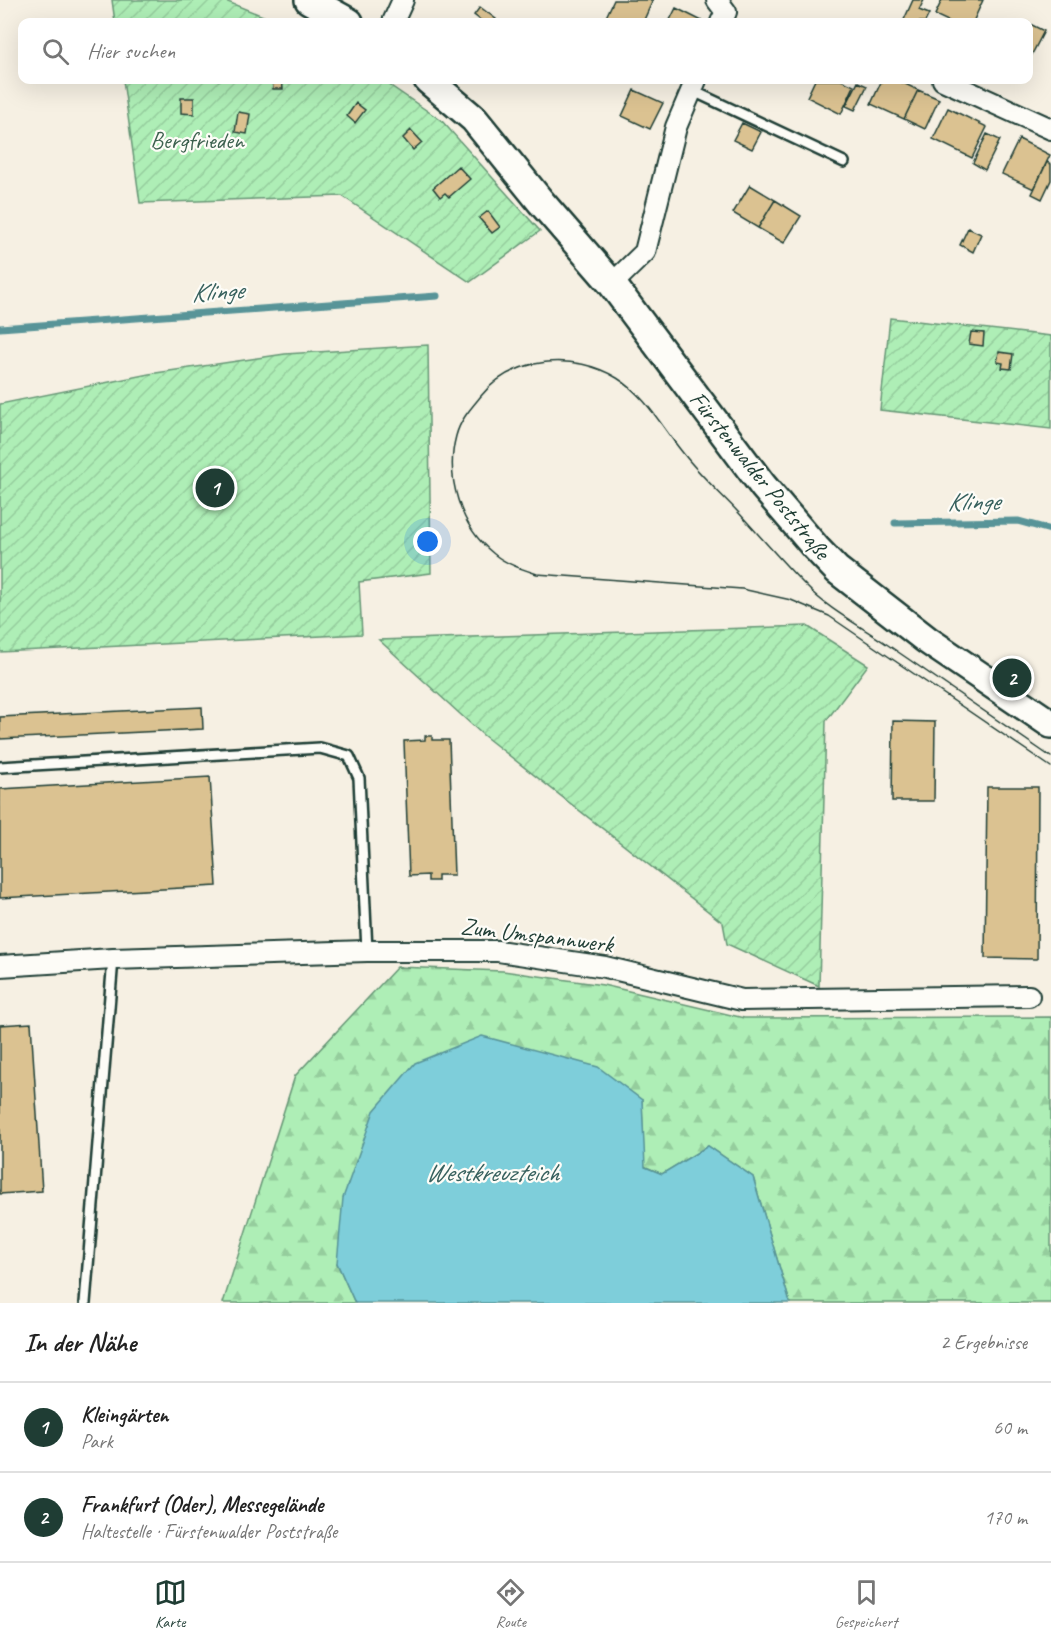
<!DOCTYPE html>
<html lang="de">
<head>
<meta charset="utf-8">
<style>
	:root { --surface:#fff; --page:#f6f6f6; --text:#222; --muted:#767676; --line:#e0e0e0; --accent:#1f3d34 }
	body { margin:0; font-family:Caveat,sans-serif; background:var(--page); color:var(--text) }
	.you { position:absolute; left:428px; top:542px; width:21px; height:21px; margin:-15px; border:4px solid #fff; border-radius:50%; background:#1a73e8; box-shadow:0 0 0 9px #1a73e833 }
	.badge { display:grid; place-items:center; width:39px; height:39px; border-radius:50%; background:var(--accent); color:#fff; font-size:20px; font-weight:700 }
	.pin { position:absolute; translate:-50% -50%; border:3px solid #fff; box-shadow:0 2px 6px #0006 }
	.list { margin:0; padding:0; list-style:none }
	h2 { display:flex; justify-content:space-between; align-items:center; height:78px; margin:0; padding:0 24px; font-size:26px }
	h2 small { font-size:20px; font-weight:400; color:var(--muted) }
	.list li { display:grid; grid-template-columns:39px 1fr auto; gap:18px; align-items:center; box-sizing:border-box; height:90px; padding:0 24px; border-top:2px solid var(--line) }
	.list b { display:block; font-size:22px; white-space:nowrap }
	.list p { margin:0; font-size:20px; white-space:nowrap; color:var(--muted) }
	.list em { font-size:20px; font-style:normal; color:var(--muted) }
	.icon { flex:none; width:33px; height:33px; fill:none; stroke:currentColor; stroke-width:2; stroke-linecap:round; stroke-linejoin:round }
	.map { position:relative; flex:none; width:1051px; height:1303px; overflow:hidden }
	.search { position:absolute; background:var(--surface); box-shadow:0 6px 24px #0002; left:18px; right:18px; top:18px; height:66px; display:flex; align-items:center; gap:15px; box-sizing:border-box; padding:0 21px; border-radius:12px; color:var(--muted); font-size:22px }
	.sheet { height:258px; background:var(--surface) }
	nav { display:flex; justify-content:space-around; align-items:center; box-sizing:border-box; height:84px; border-top:2px solid var(--line); background:var(--surface); font-size:16px; color:var(--muted) }
	nav a { display:grid; justify-items:center; gap:3px }
	nav .on { color:var(--accent) }
	.map>svg:first-child { display:block }
</style>
</head>
<body>
<div class="map">
<svg width="1051" height="1303" viewBox="0 0 1051 1303">
	<defs>
		<pattern id="forest-firs" width="22" height="20" patternUnits="userSpaceOnUse" patternTransform="scale(1.5)"><rect width="22" height="20" fill="#aeeeb6"/><path d="M5 1l3.5 6h-7zM16 11l3.5 6h-7z" fill="#95cd9d"/></pattern>
		<pattern id="garden-furrows" width="10" height="10" patternUnits="userSpaceOnUse" patternTransform="scale(1.5)"><rect width="10" height="10" fill="#aeeeb6"/><path d="M-1 1l2-2M0 10L10 0M9 11l2-2" fill="none" stroke="#95cd9d"/></pattern>
	</defs>
	<rect width="100%" height="100%" fill="#f6f0e3"/>
	<filter id="ink" filterUnits="userSpaceOnUse"><feTurbulence type="fractalNoise" baseFrequency=".0167" numOctaves="2"/><feDisplacementMap in="SourceGraphic" scale="12" xChannelSelector="R" yChannelSelector="G"/><feConvolveMatrix kernelMatrix="1 2 1 2 8 2 1 2 1" color-interpolation-filters="sRGB"/></filter>
	<g filter="url(#ink)">
		<!-- forest -->
		<path fill="url(#forest-firs)" stroke="#669675" stroke-width="1.5" d="M397 967 503 971 603 985 744 1018 1051 1017V1303H790L753 1177 708 1146 662 1174 644 1166 642 1100 337 1263 355 1303H223L295 1076Z"/>
		<!-- garden -->
		<path fill="url(#garden-furrows)" stroke="#669675" stroke-width="1.5" d="M112 0H223L278 22H115Z
			M123 80H382L442 121 540 231 470 282 342 196 140 203Z
			M890 318 1051 336V429L880 410Z
			M428 345 431 573 359 582 362 634 0 652V404L149 374 285 354Z
			M807 626 868 665 826 721 819 986 727 944 723 923 483 735 379 640Z"/>
		<!-- water -->
		<path fill="#7eceda" stroke="#589498" stroke-width="1.5" d="M482 1036 598 1067 642 1100 645 1167 662 1174 708 1146 753 1177 790 1303H355L337 1263 343 1198 374 1111 415 1063Z"/>
		<g fill="none" stroke-linecap="round" stroke-linejoin="round">
			<!-- stream -->
			<path stroke="#589498" stroke-width="7" d="M0 328 437 296
				M895 523 1018 521 1051 530"/>
		</g>
		<!-- building -->
		<path fill="#dbc291" stroke="#1f3d34" stroke-width="1.5" d="M614 0H653L643 22H618L606 17Z
			M913 0H924L919 10 929 14 925 22H903Z
			M942 0H983L973 22H950L935 15Z
			M480 7 496 19 493 22H483L474 15Z
			M676 8 702 21 701 22H669Z
			M1028 23 1044 31 1028 62Z
			M272 80H282L283 89H273Z
			M815 80H841L854 86 841 114 807 97Z
			M882 80H897L918 90 904 119 871 104Z
			M858 82 867 86 855 110 846 106Z
			M634 90 663 103 650 129 622 116Z
			M918 90 939 99 925 129 904 119Z
			M181 98H194V114L181 113Z
			M356 103 365 110 355 123 347 116Z
			M948 108 987 127 972 158 933 139Z
			M238 112 250 114 247 134 235 132Z
			M742 123 761 132 752 149 733 140Z
			M411 130 422 142 413 150 403 138Z
			M987 134 1000 140 985 170 973 163Z
			M1019 139 1050 155 1034 189 1002 174Z
			M1047 162 1051 164V180L1042 199 1032 194Z
			M458 166 470 179 449 197 445 193 440 197 433 188Z
			M750 185 775 200 758 228 733 213Z
			M775 200 801 216 784 243 758 228Z
			M488 211 500 227 492 233 479 218Z
			M968 228 981 234 973 252 960 245Z
			M971 332 984 333 983 346 969 344Z
			M999 352 1013 354 1011 369 1002 368 1003 363 997 362Z
			M202 707 203 729 0 739V717Z
			M893 721 935 722 934 801H892Z
			M425 736H432V740H449L454 875H438V881H428V875L409 876 404 741 425 740Z
			M210 777 217 886 0 898V789Z
			M987 787H1038L1037 959 985 958Z
			M31 1023 42 1191 0 1194V1025Z"/>
		<g fill="none" stroke-linecap="round" stroke-linejoin="round">
			<defs>
				<path id="lane" d="M691 90 844 162
					M0 767 320 748 349 756 359 778 367 951
					M85 1303 113 959"/>
				<path id="street" d="M717 0 726 12 721 22
					M393 22 403 0
					M943 80 1051 129
					M612 284 645 252 676 127 696 80
					M0 966 113 959 367 951H498L605 967 742 1000 1029 996"/>
				<path id="secondary" d="M309 0 349 22
					M428 80 474 119 541 202 612 284 763 486 816 548 837 570 927 640 1051 724"/>
			</defs>
			<!-- lane casing -->
			<use href="#lane" stroke="#1f3d34" stroke-width="14"/>
			<!-- street casing -->
			<use href="#street" stroke="#1f3d34" stroke-width="24"/>
			<!-- secondary casing -->
			<use href="#secondary" stroke="#1f3d34" stroke-width="32"/>
			<!-- lane -->
			<use href="#lane" stroke="#fdfcf7" stroke-width="9"/>
			<!-- street -->
			<use href="#street" stroke="#fdfcf7" stroke-width="20"/>
			<!-- secondary -->
			<use href="#secondary" stroke="#fdfcf7" stroke-width="27"/>
			<!-- tram -->
			<path stroke="#1f3d34" stroke-width="1.5" d="M1051 757C995 719 940 681 885 643 859 625 828 609 807 587 783 563 761 537 738 512 720 493 699 474 683 453 661 426 646 396 617 378 575 352 513 356 481 396 471 408 460 420 456 436 445 477 460 527 494 554 506 564 522 569 537 574L742 589 791 600 829 616 1051 767"/>
		</g>
	</g>
	<g text-anchor="middle" stroke-width="4.5" stroke-linejoin="round" paint-order="stroke">
		<!-- park labels -->
		<g font-size="24" fill="#3c604e" stroke="#fdfcf7">
			<text x="197" y="148">Bergfrieden</text>
		</g>
		<!-- street labels -->
		<g font-size="24" fill="#1f3d34" stroke="#fdfcf7">
			<text transform="translate(760 475) rotate(51)" y="8">Fürstenwalder Poststraße</text>
			<text transform="translate(537 935) rotate(7)" y="8">Zum Umspannwerk</text>
		</g>
		<!-- water labels -->
		<g font-size="26" font-style="italic" fill="#37615e" stroke="#fdfcf7">
			<text transform="translate(217 291) rotate(-4)" y="9">Klinge</text>
			<text transform="translate(973 501) rotate(-1)" y="9">Klinge</text>
			<text x="492" y="1181">Westkreuzteich</text>
		</g>
	</g>
</svg>
<div class="you"></div>
<div class="pin badge" style="left:215px;top:488px">1</div>
<div class="pin badge" style="left:1012px;top:678px">2</div>
<div class="search"><svg class="icon" aria-label="search" viewBox="0 0 24 24"><circle cx="10" cy="10" r="6"/><path d="M15 15l6 6"/></svg>Hier suchen</div>
</div>
<section class="sheet">
<h2>In der Nähe<small>2 Ergebnisse</small></h2>
<ul class="list">
<li><span class="badge">1</span><div><b>Kleingärten</b><p>Park</p></div><em>60 m</em></li>
<li><span class="badge">2</span><div><b>Frankfurt (Oder), Messegelände</b><p>Haltestelle · Fürstenwalder Poststraße</p></div><em>170 m</em></li>
</ul>
</section>
<nav>
<a class="on"><svg class="icon" aria-label="map" viewBox="0 0 24 24"><path d="M3 6l6-2 6 2 6-2v14l-6 2-6-2-6 2zM9 4v14M15 6v14"/></svg>Karte</a>
<a><svg class="icon" aria-label="directions" viewBox="0 0 24 24"><path d="M12 3l9 9-9 9-9-9zM9 14v-3h6M13 9l2 2-2 2"/></svg>Route</a>
<a><svg class="icon" aria-label="saved" viewBox="0 0 24 24"><path d="M7 4h10v16l-5-4-5 4z"/></svg>Gespeichert</a>
</nav>
</body>
</html>
